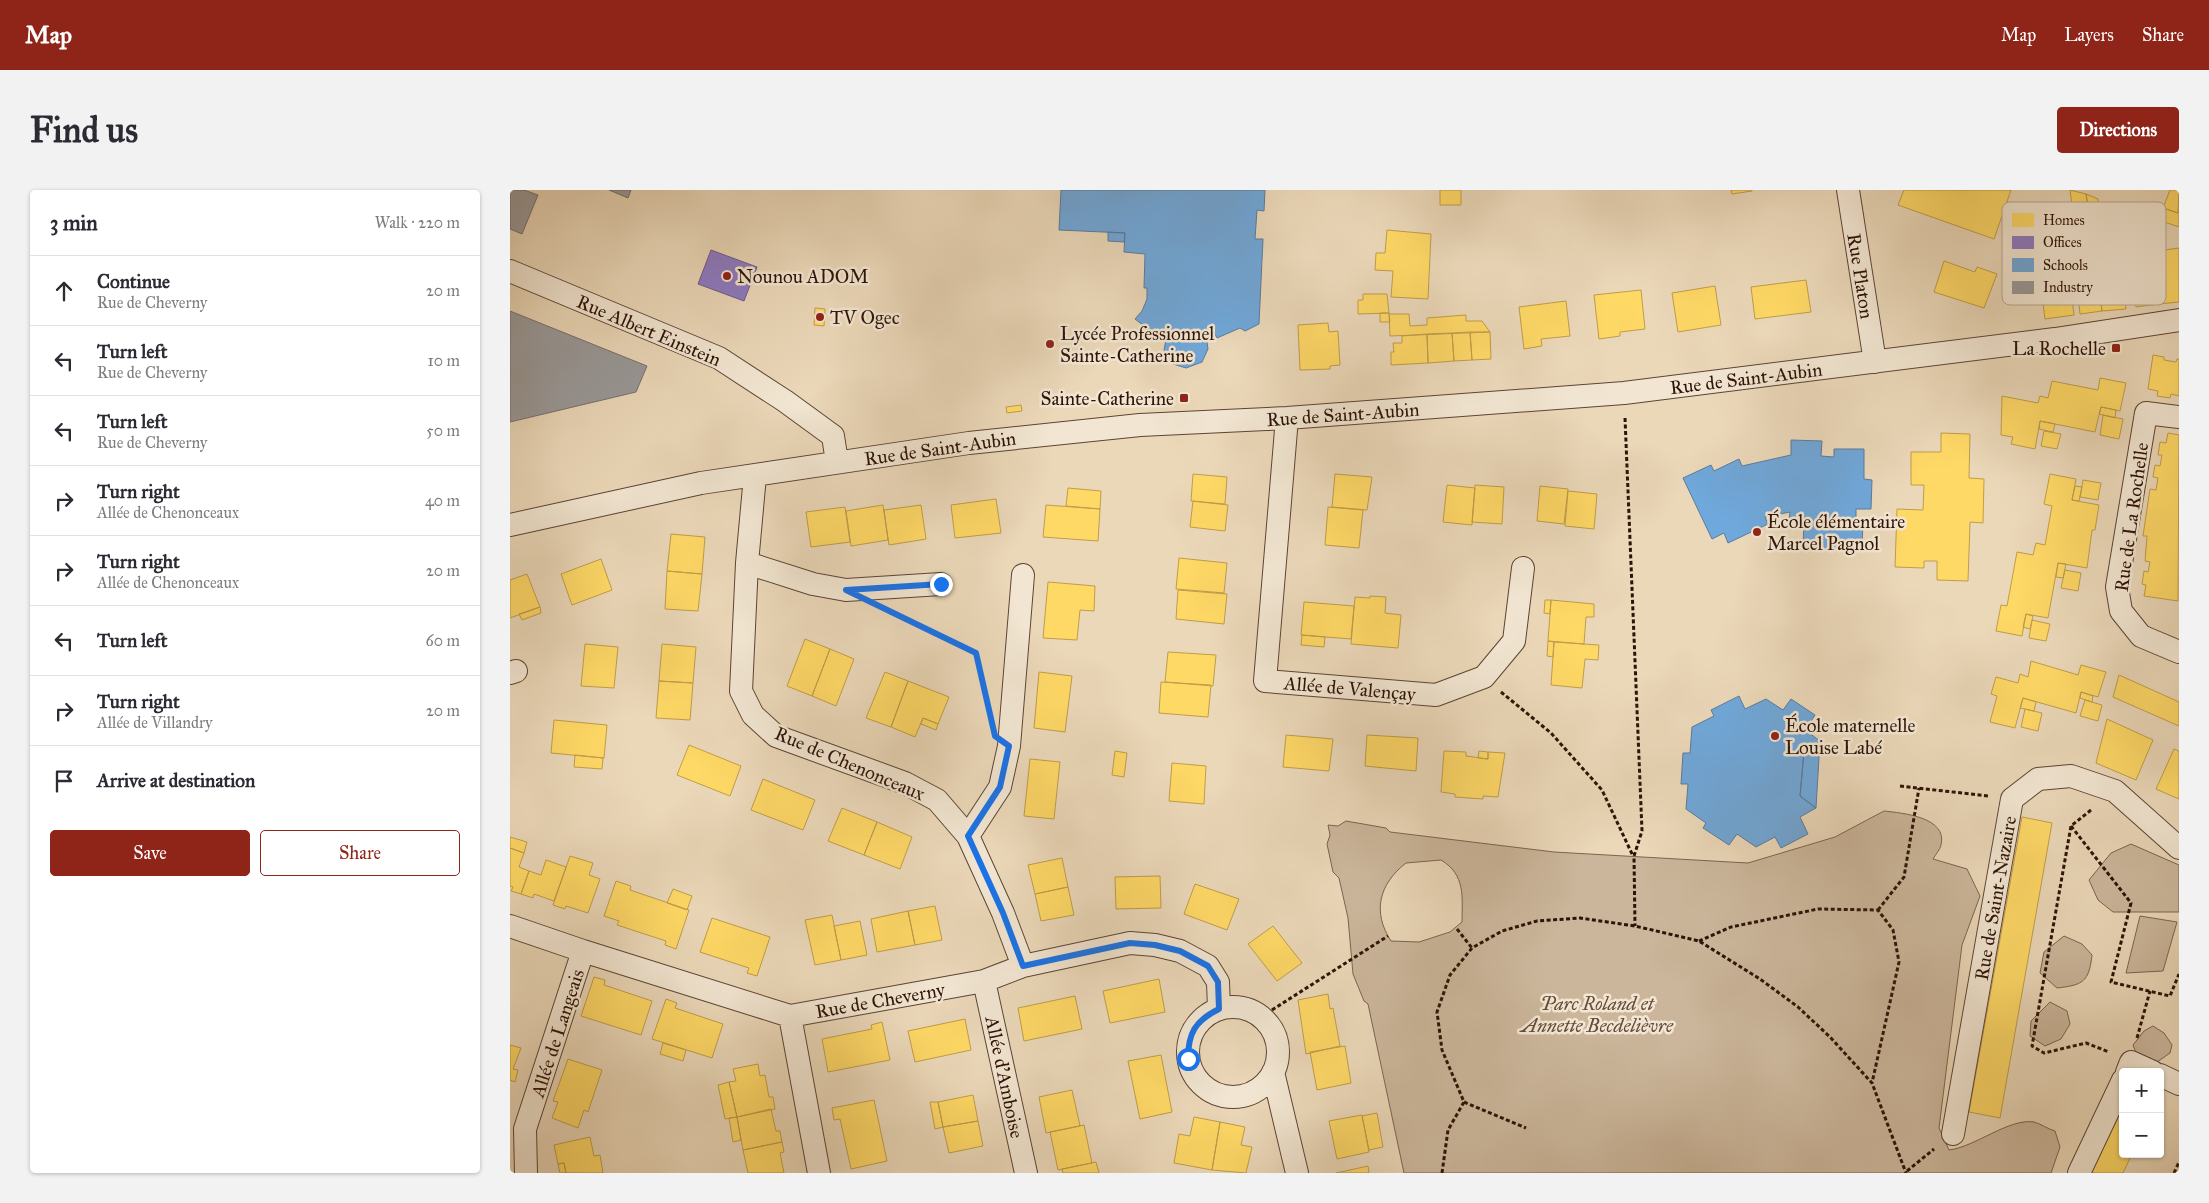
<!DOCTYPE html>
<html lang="en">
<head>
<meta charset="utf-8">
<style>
	:root { --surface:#fff; --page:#f2f2f3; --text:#2b2b33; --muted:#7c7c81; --line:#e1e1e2; --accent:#8f2418 }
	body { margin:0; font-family:"IM FELL Great Primer",serif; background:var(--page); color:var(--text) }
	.controls { position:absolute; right:15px; bottom:15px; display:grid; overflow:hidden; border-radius:5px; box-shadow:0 1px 4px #0004 }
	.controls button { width:45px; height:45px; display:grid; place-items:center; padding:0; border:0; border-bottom:1px solid var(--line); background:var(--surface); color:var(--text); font:25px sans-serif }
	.stop { position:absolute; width:15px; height:15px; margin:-11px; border:4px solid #1a73e8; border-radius:50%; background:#fff }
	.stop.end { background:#1a73e8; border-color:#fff; box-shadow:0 1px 5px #0008 }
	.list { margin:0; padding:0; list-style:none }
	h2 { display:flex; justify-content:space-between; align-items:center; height:65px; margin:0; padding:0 20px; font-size:21px }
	h2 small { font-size:16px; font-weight:400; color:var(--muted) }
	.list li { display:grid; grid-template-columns:32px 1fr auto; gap:15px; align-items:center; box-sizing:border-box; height:70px; padding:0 20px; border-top:1px solid var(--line) }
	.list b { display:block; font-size:19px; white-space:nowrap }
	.list p { margin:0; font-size:16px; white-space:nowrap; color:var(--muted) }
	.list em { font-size:16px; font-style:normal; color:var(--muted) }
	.actions { display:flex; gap:10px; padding:15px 20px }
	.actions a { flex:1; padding:11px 0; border:1px solid var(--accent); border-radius:5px; text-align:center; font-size:18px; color:var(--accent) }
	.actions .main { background:var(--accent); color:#fff }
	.icon { flex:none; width:28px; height:28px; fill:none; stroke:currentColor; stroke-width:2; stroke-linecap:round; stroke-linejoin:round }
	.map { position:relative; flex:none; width:1669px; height:983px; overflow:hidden; border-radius:5px }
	header { display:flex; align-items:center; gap:30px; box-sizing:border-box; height:70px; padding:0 25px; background:var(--accent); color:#fff }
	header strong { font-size:24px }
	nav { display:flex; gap:28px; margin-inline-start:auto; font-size:18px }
	.intro { display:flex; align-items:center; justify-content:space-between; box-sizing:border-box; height:120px; padding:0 30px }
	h1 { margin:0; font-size:35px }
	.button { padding:12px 22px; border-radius:5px; background:var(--accent); color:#fff; font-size:18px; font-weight:700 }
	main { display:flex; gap:30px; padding:0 30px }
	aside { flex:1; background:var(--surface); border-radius:5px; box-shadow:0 1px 4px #0004 }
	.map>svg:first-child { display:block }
</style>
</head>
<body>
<header>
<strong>Map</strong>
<nav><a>Map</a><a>Layers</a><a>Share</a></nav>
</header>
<div class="intro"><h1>Find us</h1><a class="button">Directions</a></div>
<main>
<aside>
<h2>3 min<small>Walk · 220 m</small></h2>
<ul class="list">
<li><svg class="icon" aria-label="ahead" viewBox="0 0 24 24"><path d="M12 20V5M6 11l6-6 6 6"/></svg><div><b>Continue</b><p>Rue de Cheverny</p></div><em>20 m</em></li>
<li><svg class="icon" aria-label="left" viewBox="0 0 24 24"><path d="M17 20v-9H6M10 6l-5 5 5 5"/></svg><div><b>Turn left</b><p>Rue de Cheverny</p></div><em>10 m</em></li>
<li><svg class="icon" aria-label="left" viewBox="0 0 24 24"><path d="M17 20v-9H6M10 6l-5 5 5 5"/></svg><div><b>Turn left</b><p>Rue de Cheverny</p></div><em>50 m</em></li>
<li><svg class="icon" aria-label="right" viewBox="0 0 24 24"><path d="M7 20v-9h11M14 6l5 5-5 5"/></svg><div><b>Turn right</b><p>Allée de Chenonceaux</p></div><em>40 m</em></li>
<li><svg class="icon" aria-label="right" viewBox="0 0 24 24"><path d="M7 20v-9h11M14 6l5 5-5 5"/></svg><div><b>Turn right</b><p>Allée de Chenonceaux</p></div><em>20 m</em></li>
<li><svg class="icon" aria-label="left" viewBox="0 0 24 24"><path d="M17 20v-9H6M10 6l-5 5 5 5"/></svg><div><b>Turn left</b></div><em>60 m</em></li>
<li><svg class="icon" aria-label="right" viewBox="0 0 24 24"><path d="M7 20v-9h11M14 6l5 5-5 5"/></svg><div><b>Turn right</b><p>Allée de Villandry</p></div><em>20 m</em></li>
<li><svg class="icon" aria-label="arrive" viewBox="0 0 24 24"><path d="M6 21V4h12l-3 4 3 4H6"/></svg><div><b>Arrive at destination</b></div></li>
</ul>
<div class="actions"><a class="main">Save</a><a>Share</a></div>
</aside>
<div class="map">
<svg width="1669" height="983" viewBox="0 0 1669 983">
	<rect width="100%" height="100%" fill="#ebd8b9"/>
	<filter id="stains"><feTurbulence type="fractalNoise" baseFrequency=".004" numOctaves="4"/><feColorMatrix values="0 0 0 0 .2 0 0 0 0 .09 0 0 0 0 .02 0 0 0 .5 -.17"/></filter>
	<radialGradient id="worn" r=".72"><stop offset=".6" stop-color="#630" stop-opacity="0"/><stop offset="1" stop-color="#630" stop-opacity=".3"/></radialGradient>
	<!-- green -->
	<path fill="#cbb69b" stroke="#7c6451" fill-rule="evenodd" d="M1374 621C1392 623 1438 627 1431 655 1430 660 1425 665 1423 669L1457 679 1470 706 1452 755 1429 938 1439 960C1465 957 1499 928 1524 932 1531 934 1538 939 1545 941L1550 957 1541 983H894L858 814 854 811 843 784 838 728 829 688 823 682 817 654 820 645 818 635 828 636 836 631 876 638 880 642 1044 662 1238 673 1325 647ZM931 670C956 685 952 707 952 732L940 742 909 752 881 751C862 722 869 694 896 673Z
		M1621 654 1669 675V722H1603L1588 710 1579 690 1601 663Z
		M1630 726 1667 732 1653 781 1616 783Z
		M1554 746 1572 754 1582 765C1579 792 1573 795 1547 798L1530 783 1534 762Z
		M1540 812 1557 821 1560 834 1551 849 1535 856 1520 846 1521 831Z
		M1643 836 1654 843 1662 855 1660 863 1640 877 1628 868 1623 855 1634 841Z"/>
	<!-- homes -->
	<path fill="#ffd966" stroke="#c09d4a" d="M930 0H951V15H930Z
		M1221 0H1242V1L1222 4Z
		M1394 0H1501L1484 49 1388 15Z
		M1560 0 1576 4 1579 22 1563 24Z
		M1660 0H1669L1668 23 1653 18Z
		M1576 4 1588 9 1590 21 1579 22Z
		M1642 14 1668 23 1669 20V37L1637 26Z
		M877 40 921 44 918 109 881 107 883 81 865 80 866 63H875Z
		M1653 50 1654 60 1669 58V112L1649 114 1640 52Z
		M1613 55 1618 97 1613 98 1616 119 1592 121 1585 68 1603 66 1602 56Z
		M1641 61 1649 114 1626 117 1623 97H1618L1614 64Z
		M1585 68 1592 121 1570 124 1568 104H1561L1557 72Z
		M1434 71 1465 82 1467 77 1487 84 1474 118 1424 102Z
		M1557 72 1564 125 1535 129 1528 76Z
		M1296 90 1301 122 1245 129 1241 97Z
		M1205 96 1211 135 1168 142 1162 103Z
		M1131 100 1135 139 1110 142V146L1089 149 1084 105Z
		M853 104H877L879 123 848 124V110H853Z
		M1056 111 1060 146 1031 149 1032 156 1014 159 1009 117Z
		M305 118 315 119 314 136 304 135Z
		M870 123H879L880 132H870Z
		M879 124H899L900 136 917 135V128L956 125V131H972L980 142 880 146Z
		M818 133 819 142 828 141 830 175 820 176V179L790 180 788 135Z
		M960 142 962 170 944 171 942 143Z
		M960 142H980L981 169 962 170Z
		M942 143 944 171 918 173 917 144Z
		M917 144 918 173 881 175V162H884L883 153H892V146Z
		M1643 165 1654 167V170L1666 172 1667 169H1669V206L1661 204 1660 208 1647 206 1648 201 1638 199Z
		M1590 188 1616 193 1610 221 1591 217 1585 242 1530 231 1525 259 1501 254 1503 247 1491 245 1492 206 1528 213 1530 206 1538 208 1542 191 1588 200Z
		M511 215 512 221 497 223 496 217Z
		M1591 217 1606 220 1605 228 1589 224Z
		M1593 225 1613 229 1609 249 1590 245Z
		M1530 231 1545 234 1543 242 1529 239Z
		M1534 241 1551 244 1547 259 1531 256Z
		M1431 243 1460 244 1459 288 1474 289 1473 333 1460 332 1458 391 1427 390V371H1414V378L1385 377 1387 319 1413 320 1414 295H1401V262H1431Z
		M1658 243 1669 245 1668 411 1634 406 1636 395 1632 394 1634 381 1638 382 1640 372 1635 371 1637 346H1633L1640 299 1646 300 1648 288 1643 287 1645 275 1650 276 1652 265H1648L1650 252 1656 253Z
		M683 284 717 287 715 314 681 311Z
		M825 284 862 287 857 320 822 317Z
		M1540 284 1566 289 1562 310 1589 315 1585 340H1582L1577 378 1548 373 1538 428 1516 424 1512 446 1486 441 1491 415 1497 416 1507 362 1523 365 1526 353 1535 355 1542 316 1534 314Z
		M1573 290 1591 293 1588 310 1570 307Z
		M937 295 965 298 962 335 933 332Z
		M965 295 994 297 992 334 962 332Z
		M1030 296 1058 299 1054 334 1027 331Z
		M1565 296 1572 297 1569 311 1562 310Z
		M558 298 591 301 590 319 556 316Z
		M1058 301 1087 304 1084 339 1055 336Z
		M486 309 491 343 445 348 441 315Z
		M683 311 718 315 715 341 680 337Z
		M373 315 378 350 341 356 336 321Z
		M411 315 416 349 379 355 374 320Z
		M536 315 590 319 588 351 533 347Z
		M335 317 340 352 301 357 296 322Z
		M818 317 853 320 849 358 815 355Z
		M161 344 195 347 192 384 157 381Z
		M669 368 717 373 714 403 666 399Z
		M91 369 102 400 62 415 51 384Z
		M1548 373 1556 374 1553 388 1546 387Z
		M1555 380 1571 383 1568 401 1551 398Z
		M157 381 192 384 188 421 155 419Z
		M17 384 30 417 0 428V390Z
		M538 392 585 396 584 421 570 420 567 450 533 448Z
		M668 400 717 404 714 434 666 429Z
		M860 406 876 407 875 423 891 425 888 458 841 454 845 407 860 408Z
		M1035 410H1041L1040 424 1034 423Z
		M1041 410 1084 414V427H1076L1074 454 1038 451Z
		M794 412 844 416 841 449 791 445Z
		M30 417 31 423 12 430 9 424Z
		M1516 424 1523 426 1520 439 1513 437Z
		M1522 430 1540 434 1536 451 1519 448Z
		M792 445 815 447 814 457 791 455Z
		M295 449 320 459 302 506 277 496Z
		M1038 451 1044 452 1043 467 1037 466Z
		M1044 452 1089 455 1088 470 1075 469 1072 498 1041 495Z
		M75 454 108 457 104 498 71 496Z
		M152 454 186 457 183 493 149 491Z
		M320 459 344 469 326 516 302 506Z
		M658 462 706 465 703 496 655 492Z
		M1521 471 1568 485 1571 475 1596 482 1588 507 1571 502 1566 523 1513 508 1505 538 1480 532 1487 506 1481 504 1486 487 1508 493 1510 484 1518 487Z
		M375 482 398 491 381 537 356 528Z
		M529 482 562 486 555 542 524 538Z
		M1609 485 1669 512V536L1603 507Z
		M149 491 183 493 180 530 146 528Z
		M398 491 439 507 428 534 413 528 405 547 381 537Z
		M651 492 701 495 698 527 649 523Z
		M1571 502 1583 506 1582 512 1570 508Z
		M1513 508 1526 512 1524 521 1510 518Z
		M1575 510 1592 515 1588 531 1570 526Z
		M1515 519 1532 523 1528 541 1511 537Z
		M413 528 428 534 426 540 411 534Z
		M1597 529 1643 550 1626 590 1586 573Z
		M44 530 97 535 94 568 41 563Z
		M776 545 823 549 819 581 773 577Z
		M857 545 908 548 906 581 855 576Z
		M179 555 231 576 220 606 167 585Z
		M1664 559 1669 561V609L1646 599Z
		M605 561 617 563 614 587 602 585Z
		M934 561 956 562V566L978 569V562L995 563 988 607 973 606V609L945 607V604L931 602Z
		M969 561 978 562V569L968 568Z
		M65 565 93 568 92 579 64 577Z
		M520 569 550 572 544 629 514 626Z
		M662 573 696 576 694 614 659 611Z
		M253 589 305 610 293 640 241 620Z
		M332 618 367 632 354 665 318 651Z
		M1512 627 1542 633 1490 928 1459 922Z
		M367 632 402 647 390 679 354 665Z
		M0 647 17 652 14 663 0 658Z
		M0 658 14 663 9 677 19 681 11 704 1 701 3 697 0 696Z
		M60 666 83 673 79 685 90 689 78 723 56 716 55 719 43 715Z
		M552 668 558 697 525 704 518 675Z
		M36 670 56 677 44 711 24 704 23 708 11 704 19 681 31 685Z
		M650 686 651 718 606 719 605 687Z
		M106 691 121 696 120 700 179 720 166 759 155 755 156 751 107 735 109 731 94 726Z
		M685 694 729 709 717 740 674 724Z
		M558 697 564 725 531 731 525 704Z
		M163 699 182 706 177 720 157 713Z
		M425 716 432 750 405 755 398 721Z
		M398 721 405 755 367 762 361 729Z
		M322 725 331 770 305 775 295 730Z
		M202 728 260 747 247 786 237 783 239 778 190 762Z
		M350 731 357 765 331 770 324 736Z
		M763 736 792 773 767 791 738 754Z
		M84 787 95 790 94 795 142 811 131 845 71 826Z
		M649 789 655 822 600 833 593 801Z
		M818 804 820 819 823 818 830 856 796 864 788 810Z
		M565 806 572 839 514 851 508 818Z
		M156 809 167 813 165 818 213 834 202 868 142 849Z
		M455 829 461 860 405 872 398 841Z
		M372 832 380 870 318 882 312 849 362 839 361 835Z
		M153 853 176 860 173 871 150 864Z
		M0 855 11 858 3 879 8 880 5 892 0 890Z
		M835 856 841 893 807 900 800 862Z
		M651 865 662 922 630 929 618 871Z
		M58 869 92 880 78 922 74 920 68 938 42 928 48 912 43 911Z
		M248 874 250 886 255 885 259 907H263L265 919 227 927 219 892 226 891 223 879Z
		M219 892 227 927 215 929 208 895Z
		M562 900 570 936 536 943 529 907Z
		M463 905 468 931 433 937 428 912Z
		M364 910 377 971 341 979 330 929 324 930 322 918Z
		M1613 911V964H1622L1613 983H1579Z
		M420 912H428L433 937 425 939Z
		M261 919 266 941H270L272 952 233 960 227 927Z
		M867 923 873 957 859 960 852 926Z
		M852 925 859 962 827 969 819 931Z
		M227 927 231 950 223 952 219 928Z
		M684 927 710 932 702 980 664 973 669 944 680 946Z
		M468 931 473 956 439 963 433 937Z
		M710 932 735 937 731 955 742 957 736 983 702 980Z
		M574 935 582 973 548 980 540 942Z
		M80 947 84 966 90 965 93 983H56L54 973 48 974 44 955Z
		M272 952 274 962 270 963 274 983H238L233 960Z
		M586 972 589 983H553L552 979Z
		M54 973 56 983H50L48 974Z
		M858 976 859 983H826Z"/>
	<!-- offices -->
	<path fill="#8e7cc3" stroke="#715c8b" d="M201 60 247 77 234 111 188 94Z"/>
	<!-- schools -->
	<path fill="#6fa8dc" stroke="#5b7b9c" d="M551 0H755L754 21 747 20 745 49H753L749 134 735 141 730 138 707 148 704 142 696 145 698 159 692 172 676 178 663 174 654 160 657 144 650 139 646 145 625 129 632 121 637 109V98H634L635 64 614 62 615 43 549 40Z
		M598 42 615 43 614 52 598 51Z
		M1281 250 1312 251 1311 266 1324 267V259H1354V289L1362 290 1361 319H1346V328L1353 329 1352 359 1293 358 1294 329H1279L1280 322 1255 327 1258 334 1218 353 1214 343 1202 349 1173 288 1201 275 1204 281 1229 269 1232 276 1281 265Z
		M1229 506 1235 519 1256 509 1273 520 1281 509 1305 525 1295 540 1310 551 1294 561 1290 606 1306 618 1290 627 1298 644 1271 658 1265 647 1246 657 1227 644 1219 655 1193 638 1196 633 1176 619 1178 594H1171L1173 563H1180L1182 537 1204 526 1201 520Z
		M1310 551 1306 618 1290 606 1294 561Z"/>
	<!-- industry -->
	<path fill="#999" stroke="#79706d" d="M0 0H14L28 5 12 44 0 39Z
		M99 0H121L118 8Z
		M0 121 137 176 126 202 0 232Z"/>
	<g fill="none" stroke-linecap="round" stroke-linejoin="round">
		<defs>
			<path id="minor" d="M1338 0 1365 172
				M0 81 209 168 275 211 323 246 327 272
				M1669 227 1636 223 1607 397 1611 421 1631 446 1669 462
				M777 228 755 491 926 505 974 487 1004 451 1013 378
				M245 286 237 373 231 501 243 525 266 546 395 593 427 610 458 646
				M0 335 191 293 459 253 630 235 777 228 1114 203 1545 149 1669 130
				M237 373 303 394 336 400 431 394
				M0 483 6 481
				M0 736 73 761 280 826 474 791 513 776 620 753 645 755 670 761 698 776 708 792 709 819
				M513 776 493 723 458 646 490 597 499 556 513 385
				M474 791 516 983
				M678 862a45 45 0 1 1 90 0a45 45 0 1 1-90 0Z
				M280 826 309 983
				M763 882 787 983
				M1617 882 1621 872 1643 882
				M1650 885 1669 894
				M1443 944 1502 609 1528 589 1561 586 1605 601 1669 658
				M16 983 15 939 73 761
				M1569 983 1613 890"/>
		</defs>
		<!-- minor casing -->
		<use href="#minor" stroke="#5c4434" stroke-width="24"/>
		<!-- path -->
		<path stroke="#2d1207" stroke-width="3" stroke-dasharray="4 2.5" stroke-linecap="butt" d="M1115 228 1132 641 1124 666 1125 736
			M381 422 466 463 476 507
			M991 502 1041 543 1092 600 1123 666
			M1390 596 1478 606
			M1581 620 1561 636 1522 856 1534 863 1576 853 1599 862
			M1561 636 1621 713 1601 792 1660 806 1669 784
			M1368 720 1394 687 1409 598
			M947 739 962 758
			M1189 751 1221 737 1308 719 1368 720 1383 740 1389 772 1362 893
			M751 827 878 746
			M1627 848 1640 801
			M954 912 1016 938
			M1397 981 1424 959
			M932 983 938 940 954 912 932 860 927 822 940 785 962 758 992 741 1027 731 1070 728 1125 736 1189 751 1250 789 1288 817 1320 847 1362 893 1396 983
			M1664 983 1669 972"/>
		<!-- minor -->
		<use href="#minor" stroke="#f2e6d2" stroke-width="22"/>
	</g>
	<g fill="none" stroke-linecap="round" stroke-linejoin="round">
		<!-- route -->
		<path stroke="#1a73e8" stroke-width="6" d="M431 394 336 400 466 463 485 546 499 556 490 597 458 646 493 723 513 776 620 753 645 755 670 761 698 776 708 792 709 819C685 831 678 843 678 869"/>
	</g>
	<!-- markers -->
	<g fill="#8f2418" stroke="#f2e6d2" stroke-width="2">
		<circle cx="217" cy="86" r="5"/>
		<circle cx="310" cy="127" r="5"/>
		<circle cx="540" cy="154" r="5"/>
		<rect x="1601" y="153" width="10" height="10" rx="2.5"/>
		<rect x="669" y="203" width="10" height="10" rx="2.5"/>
		<circle cx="1247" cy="342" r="5"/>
		<circle cx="1265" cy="546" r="5"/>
	</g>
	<g text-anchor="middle" stroke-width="5" stroke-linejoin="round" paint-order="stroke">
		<!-- poi labels -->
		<g font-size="19" fill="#2d1207" stroke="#f2e6d2" text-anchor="start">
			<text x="227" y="93">Nounou ADOM</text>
			<text x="320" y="134">TV Ogec</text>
			<text x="550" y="150">Lycée Professionnel<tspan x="550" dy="22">Sainte-Catherine</tspan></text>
			<text x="1596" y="165" text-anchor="end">La Rochelle</text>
			<text x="664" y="215" text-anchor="end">Sainte-Catherine</text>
			<text x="1257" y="338">École élémentaire<tspan x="1257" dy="22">Marcel Pagnol</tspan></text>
			<text x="1275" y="542">École maternelle<tspan x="1275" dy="22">Louise Labé</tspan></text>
		</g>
		<!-- street labels -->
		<g font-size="19" fill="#2d1207" stroke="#f2e6d2">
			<text transform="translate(1351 86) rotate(81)" y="7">Rue Platon</text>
			<text transform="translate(139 140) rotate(23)" y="7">Rue Albert Einstein</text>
			<text transform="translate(1236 188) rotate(-7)" y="7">Rue de Saint-Aubin</text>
			<text transform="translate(833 224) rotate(-4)" y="7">Rue de Saint-Aubin</text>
			<text transform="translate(430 258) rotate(-8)" y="7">Rue de Saint-Aubin</text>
			<text transform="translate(1621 327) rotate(-82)" y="7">Rue de La Rochelle</text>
			<text transform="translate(840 498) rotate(5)" y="7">Allée de Valençay</text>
			<text transform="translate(340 573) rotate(23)" y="7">Rue de Chenonceaux</text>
			<text transform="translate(1485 708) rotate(-80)" y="7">Rue de Saint-Nazaire</text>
			<text transform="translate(370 810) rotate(-10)" y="7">Rue de Cheverny</text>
			<text transform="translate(47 843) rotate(-72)" y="7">Allée de Langeais</text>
			<text transform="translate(495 887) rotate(78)" y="7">Allée d'Amboise</text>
		</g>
		<!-- park labels -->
		<g font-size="19" font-style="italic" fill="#644b3b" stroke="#f2e6d2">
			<text x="1087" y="820">Parc Roland et<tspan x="1087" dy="22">Annette Becdelièvre</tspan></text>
		</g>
	</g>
	<!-- legend -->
	<rect x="1492" y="12" width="164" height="103" rx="8" fill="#f2e6d2" stroke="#b7a695" stroke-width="1"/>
	<rect x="1502" y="23" width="22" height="14" fill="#ffd966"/>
	<rect x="1502" y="46" width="22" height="13" fill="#8e7cc3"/>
	<rect x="1502" y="68" width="22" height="14" fill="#6fa8dc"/>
	<rect x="1502" y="91" width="22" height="13" fill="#999"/>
	<g font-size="14" fill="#2d1207">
		<text x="1533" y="35">Homes</text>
		<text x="1533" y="57">Offices</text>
		<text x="1533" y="80">Schools</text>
		<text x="1533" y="102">Industry</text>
	</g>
	<rect width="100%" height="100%" filter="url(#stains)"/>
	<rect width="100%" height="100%" fill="url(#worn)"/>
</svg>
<div class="controls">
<button>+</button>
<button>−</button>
</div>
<div class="stop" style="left:678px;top:869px"></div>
<div class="stop end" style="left:431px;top:394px"></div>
</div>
</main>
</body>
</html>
